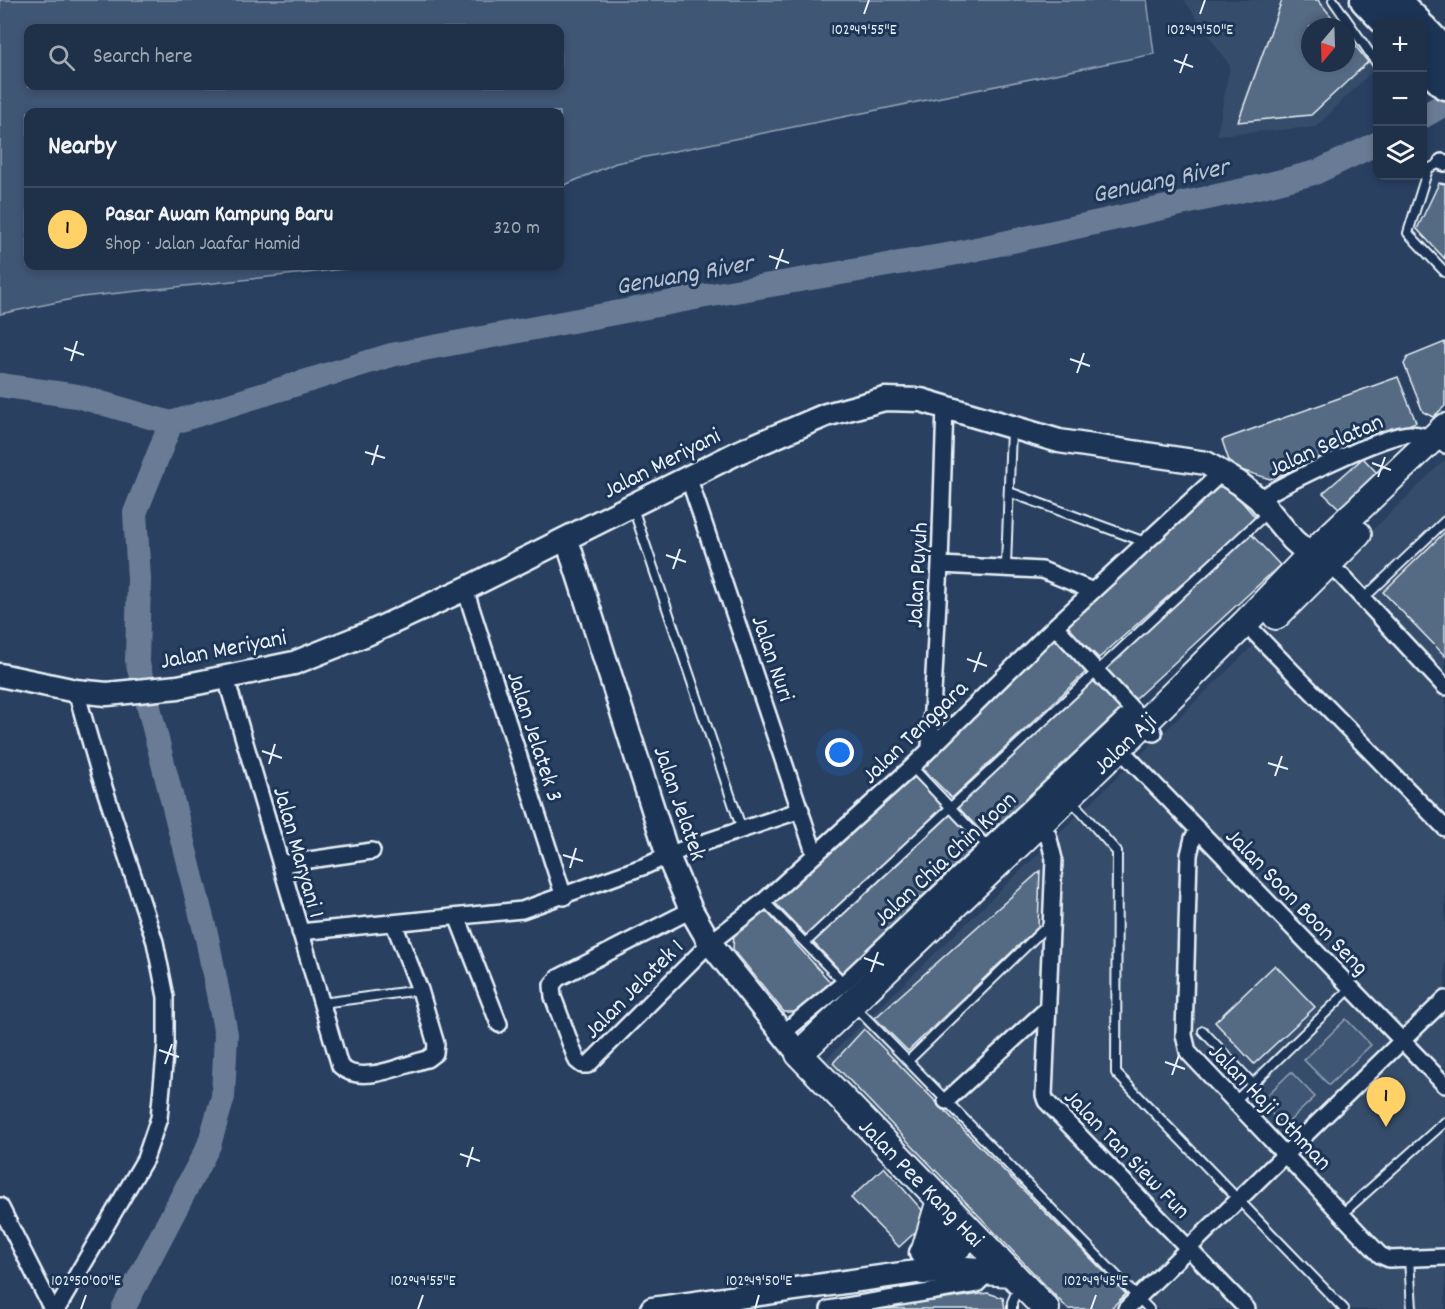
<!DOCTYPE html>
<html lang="en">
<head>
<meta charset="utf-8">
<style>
	:root { --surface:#1f3049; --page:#2c3c53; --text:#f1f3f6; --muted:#a1a9b4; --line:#3c4b61; --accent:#ffd166 }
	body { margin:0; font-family:Dekko,sans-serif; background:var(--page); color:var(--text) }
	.controls { position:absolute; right:18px; top:18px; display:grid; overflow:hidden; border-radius:12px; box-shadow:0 3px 9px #0003 }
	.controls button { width:54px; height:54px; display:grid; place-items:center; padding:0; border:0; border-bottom:2px solid var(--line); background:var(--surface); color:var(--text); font:30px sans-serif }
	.compass { position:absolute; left:1301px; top:18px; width:54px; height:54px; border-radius:50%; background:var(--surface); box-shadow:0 3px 9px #0003; rotate:199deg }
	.you { position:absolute; left:840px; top:753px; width:21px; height:21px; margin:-15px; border:4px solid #fff; border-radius:50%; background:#1a73e8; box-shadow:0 0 0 9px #1a73e833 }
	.badge { display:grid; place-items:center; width:39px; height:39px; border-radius:50%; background:var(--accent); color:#111; font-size:20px; font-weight:700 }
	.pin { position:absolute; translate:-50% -50px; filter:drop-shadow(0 2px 3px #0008) }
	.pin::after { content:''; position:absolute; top:32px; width:21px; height:18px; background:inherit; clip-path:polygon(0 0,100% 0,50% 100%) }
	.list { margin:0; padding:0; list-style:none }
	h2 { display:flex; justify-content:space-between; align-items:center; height:78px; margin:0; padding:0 24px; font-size:26px }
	h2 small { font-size:20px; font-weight:400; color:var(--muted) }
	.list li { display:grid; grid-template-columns:39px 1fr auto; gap:18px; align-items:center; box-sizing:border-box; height:84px; padding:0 24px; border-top:2px solid var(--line) }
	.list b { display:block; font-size:22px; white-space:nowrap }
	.list p { margin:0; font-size:20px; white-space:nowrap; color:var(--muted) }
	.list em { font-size:20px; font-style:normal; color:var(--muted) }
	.icon { flex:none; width:33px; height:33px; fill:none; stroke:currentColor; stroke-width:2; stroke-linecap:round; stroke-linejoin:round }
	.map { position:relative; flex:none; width:1445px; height:1309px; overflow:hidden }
	.search { position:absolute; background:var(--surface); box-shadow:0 3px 9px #0003; left:24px; top:24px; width:540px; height:66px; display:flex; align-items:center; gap:15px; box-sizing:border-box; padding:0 21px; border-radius:12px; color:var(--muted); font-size:22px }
	.panel { position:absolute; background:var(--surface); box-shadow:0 3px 9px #0003; left:24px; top:108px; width:540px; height:162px; border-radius:12px }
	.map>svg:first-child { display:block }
</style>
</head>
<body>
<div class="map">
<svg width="1445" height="1309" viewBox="0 0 1445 1309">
	<rect width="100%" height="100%" fill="#294061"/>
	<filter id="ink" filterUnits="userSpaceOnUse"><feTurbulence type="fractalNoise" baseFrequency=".0167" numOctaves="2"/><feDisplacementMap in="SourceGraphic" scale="12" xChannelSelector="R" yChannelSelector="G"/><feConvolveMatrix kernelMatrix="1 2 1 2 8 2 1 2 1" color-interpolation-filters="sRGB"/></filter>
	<g filter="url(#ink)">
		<!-- built -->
		<path fill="#364d6b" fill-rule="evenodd" d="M1184 0H1331L1377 52V66L1316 127 1217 135 1230 66ZM1310 27H1346V63H1310Z
			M1445 460V1309H1060L821 1064Z"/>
		<!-- green -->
		<path fill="#415774" stroke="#94a4b6" stroke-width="1.5" fill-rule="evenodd" d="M0 0H1147L1154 54 616 163 560 187V112H28V266H372L82 297 0 314ZM560 28V86H28V28Z
			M1346 1019 1371 1045 1329 1085 1304 1060Z
			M1291 1072 1315 1097 1284 1126 1260 1102Z"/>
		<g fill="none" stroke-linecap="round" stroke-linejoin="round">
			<!-- river -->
			<path stroke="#6b7c95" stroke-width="24" d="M1422 117 1445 104
				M0 385 77 396 171 423 391 355 700 297 958 253 1262 186 1317 172 1378 143
				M123 1309 209 1145 223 1097 226 1034 207 938 137 660 139 579 135 513 171 423"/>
		</g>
		<!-- building -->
		<path fill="#556a83" stroke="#e8f1f8" stroke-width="1.5" d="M1282 0H1318L1340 27H1310V63H1346V34L1368 62 1311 115 1238 122Z
			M1439 183 1445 184V259L1417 229Z
			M1445 342V406L1433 417 1423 412 1404 364 1408 357Z
			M1398 377 1416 422 1270 479 1231 467 1222 440Z
			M1363 458 1378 474 1341 510 1323 493Z
			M1224 481 1256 518 1099 658 1066 627Z
			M1445 532V656L1383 592Z
			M1251 534 1280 565 1134 700 1105 669Z
			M1058 635 1090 668 952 798 921 767Z
			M1096 674 1127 708 989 840 957 806Z
			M912 772 943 807 807 936 774 902Z
			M951 813 980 848 844 975 812 941Z
			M1040 871 1038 927 908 1051 875 1018Z
			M766 911 833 985 804 1012H784L733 949 734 933Z
			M1275 965 1315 1007 1254 1064 1215 1022Z
			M864 1029 1126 1294 1110 1309H1068L833 1063Z
			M884 1167 922 1210 923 1225 899 1247 851 1198Z
			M988 1293 1003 1298 1005 1309H875Z"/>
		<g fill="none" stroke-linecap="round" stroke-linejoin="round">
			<defs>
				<path id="lane" d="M1333 0 1378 65
					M1442 162 1428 169 1408 233 1445 272
					M1009 492 1145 542
					M633 508 742 830
					M1006 566 1011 430
					M1363 599 1445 521
					M912 767 988 847
					M1071 800 1117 852 1116 1073 1344 1309
					M764 901 844 983
					M805 943 1267 513
					M322 1003 420 990
					M861 1013 1149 1309
					M1203 1031 1252 1083
					M908 1061 1049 924
					M1234 1102 1351 988
					M1343 1213 1445 1122
					M1409 1259 1412 1309
					M1012 1309V1302L1018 1288"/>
				<path id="street" d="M1442 162 1445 163
					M688 476 815 855
					M1259 499C1284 484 1384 434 1410 434 1423 434 1434 439 1445 445
					M1327 564 1342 576 1445 687
					M940 565 1042 570 1093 591
					M465 589 564 897
					M1245 623 1445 828
					M1055 626 1154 733
					M226 678 340 1066C360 1086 402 1065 427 1059L435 1053 436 1044 420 990 394 924
					M930 747 940 565 945 406
					M1119 748 1445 1085
					M1039 825 1048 835 1054 859 1044 1095 1046 1101 1247 1309
					M1199 831 1193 838 1189 855 1184 1035 1188 1052 1380 1255 1389 1259 1445 1257
					M281 864 372 851
					M691 910 558 978 552 985 553 997 577 1061 582 1065H588L710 943 764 901 912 767 1055 626 1223 471
					M458 919 499 1024
					M300 932 522 910 645 866 681 850 801 810
					M783 1033 844 983 1133 710
					M946 1101 1047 1009
					M0 1206 52 1309
					M57 1309 145 1159 159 1118 166 1044V997L155 942 99 772 76 691
					M829 1309 977 1284 990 1271
					M1126 1309 1445 999"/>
				<path id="secondary" d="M567 540 668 856 691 910 710 943 799 1054
					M0 675 76 691 107 694 178 687 294 663 367 634 465 589 737 453 826 415 885 399 921 400 1059 441 1206 463 1239 483 1259 499 1293 540 1310 555 1324 563
					M921 1253 960 1219
					M652 1309 923 1271 950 1257 974 1234"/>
				<path id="primary" d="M1276 616 1358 534
					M925 1250 940 1200
					M923 1271 966 1270 1011 1273
					M1046 1309 799 1054 1119 748 1245 623 1310 555 1445 427"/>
				<path id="highway" d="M1365 0 1386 22
					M1395 0 1417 22
					M1422 28 1445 52
					M1422 62 1445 85"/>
			</defs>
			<!-- lane casing -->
			<use href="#lane" stroke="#e8f1f8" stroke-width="12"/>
			<!-- street casing -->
			<use href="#street" stroke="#e8f1f8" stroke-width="20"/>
			<!-- secondary casing -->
			<use href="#secondary" stroke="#e8f1f8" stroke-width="27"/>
			<!-- primary casing -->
			<use href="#primary" stroke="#e8f1f8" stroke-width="30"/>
			<!-- highway casing -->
			<use href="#highway" stroke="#e8f1f8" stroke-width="33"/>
			<!-- lane -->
			<use href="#lane" stroke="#1d3557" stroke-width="8"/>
			<!-- street -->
			<use href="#street" stroke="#1d3557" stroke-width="15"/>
			<!-- secondary -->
			<use href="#secondary" stroke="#1d3557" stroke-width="22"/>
			<!-- primary -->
			<use href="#primary" stroke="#1d3557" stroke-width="26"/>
			<!-- highway -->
			<use href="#highway" stroke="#1d3557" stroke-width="28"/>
		</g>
	</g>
	<!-- ticks -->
	<path fill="none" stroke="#e8f1f8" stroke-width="2" d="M864 14 869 0M1200 14 1205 0M1174 60 1193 67M1180 73 1187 54M769 256 789 263M776 269 783 249M64 348 84 355M1070 359 1090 366M71 361 77 341M1077 373 1084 353M365 452 385 458M1372 463 1391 470M372 465 378 445M1378 477 1385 457M666 555 686 562M673 569 680 549M967 659 987 666M974 672 981 652M262 751 282 758M1268 763 1288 769M269 764 275 744M1275 776 1282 756M563 855 583 861M570 868 576 848M864 958 884 965M871 972 878 952M159 1050 179 1057M1165 1062 1185 1069M165 1064 172 1044M1172 1075 1179 1055M460 1154 480 1161M467 1167 473 1147M81 1309 86 1295M418 1309 423 1295M755 1309 759 1295M1091 1309 1096 1295"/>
	<g text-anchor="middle" stroke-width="6" stroke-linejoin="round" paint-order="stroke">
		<!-- street labels -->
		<g font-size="24" fill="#e8f1f8" stroke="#1d3557">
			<text transform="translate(1325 444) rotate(-24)" y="8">Jalan Selatan</text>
			<text transform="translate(661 462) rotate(-27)" y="8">Jalan Meriyani</text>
			<text transform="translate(916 575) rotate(-87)" y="8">Jalan Puyuh</text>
			<text transform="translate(223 648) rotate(-11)" y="8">Jalan Meriyani</text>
			<text transform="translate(774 658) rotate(71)" y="8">Jalan Nuri</text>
			<text transform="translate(914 731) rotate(-44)" y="8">Jalan Tenggara</text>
			<text transform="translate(536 736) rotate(72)" y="8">Jalan Jelatek 3</text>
			<text transform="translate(1124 743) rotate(-44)" y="8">Jalan Aji</text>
			<text transform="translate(681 803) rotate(71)" y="8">Jalan Jelatek</text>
			<text transform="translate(300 852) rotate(74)" y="8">Jalan Maryani 1</text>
			<text transform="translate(944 858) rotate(-43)" y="8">Jalan Chia Chin Koon</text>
			<text transform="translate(1298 901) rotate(46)" y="8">Jalan Soon Boon Seng</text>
			<text transform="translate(633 988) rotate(-45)" y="8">Jalan Jelatek 1</text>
			<text transform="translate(1271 1106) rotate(46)" y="8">Jalan Haji Othman</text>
			<text transform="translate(1128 1153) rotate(46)" y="8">Jalan Tan Siew Fun</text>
			<text transform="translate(922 1182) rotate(46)" y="8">Jalan Pee Kang Hai</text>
		</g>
		<!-- water labels -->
		<g font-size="26" font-style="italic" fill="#b6c2d0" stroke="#1d3557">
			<text transform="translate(1160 179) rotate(-12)" y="9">Genuang River</text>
			<text transform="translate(684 273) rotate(-10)" y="9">Genuang River</text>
		</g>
	</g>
	<g font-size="15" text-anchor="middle" fill="#e8f1f8" stroke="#1d3557" stroke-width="6" stroke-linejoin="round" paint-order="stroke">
		<text x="864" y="34">102°49'55"E</text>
		<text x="1200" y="34">102°49'50"E</text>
		<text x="86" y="1285">102°50'00"E</text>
		<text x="423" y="1285">102°49'55"E</text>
		<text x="759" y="1285">102°49'50"E</text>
		<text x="1096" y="1285">102°49'45"E</text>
	</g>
</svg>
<div class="controls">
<button>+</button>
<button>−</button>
<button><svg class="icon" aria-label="layers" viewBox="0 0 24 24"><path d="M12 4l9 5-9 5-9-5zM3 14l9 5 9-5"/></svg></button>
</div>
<svg class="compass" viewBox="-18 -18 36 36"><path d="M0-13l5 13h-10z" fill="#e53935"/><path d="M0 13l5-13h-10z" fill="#a1a9b4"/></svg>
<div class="you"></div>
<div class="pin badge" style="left:1386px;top:1127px">1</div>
<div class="search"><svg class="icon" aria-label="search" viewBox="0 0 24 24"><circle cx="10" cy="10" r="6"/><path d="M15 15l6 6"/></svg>Search here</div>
<section class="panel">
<h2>Nearby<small></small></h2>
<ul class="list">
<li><span class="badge">1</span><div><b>Pasar Awam Kampung Baru</b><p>Shop · Jalan Jaafar Hamid</p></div><em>320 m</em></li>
</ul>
</section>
</div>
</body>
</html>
